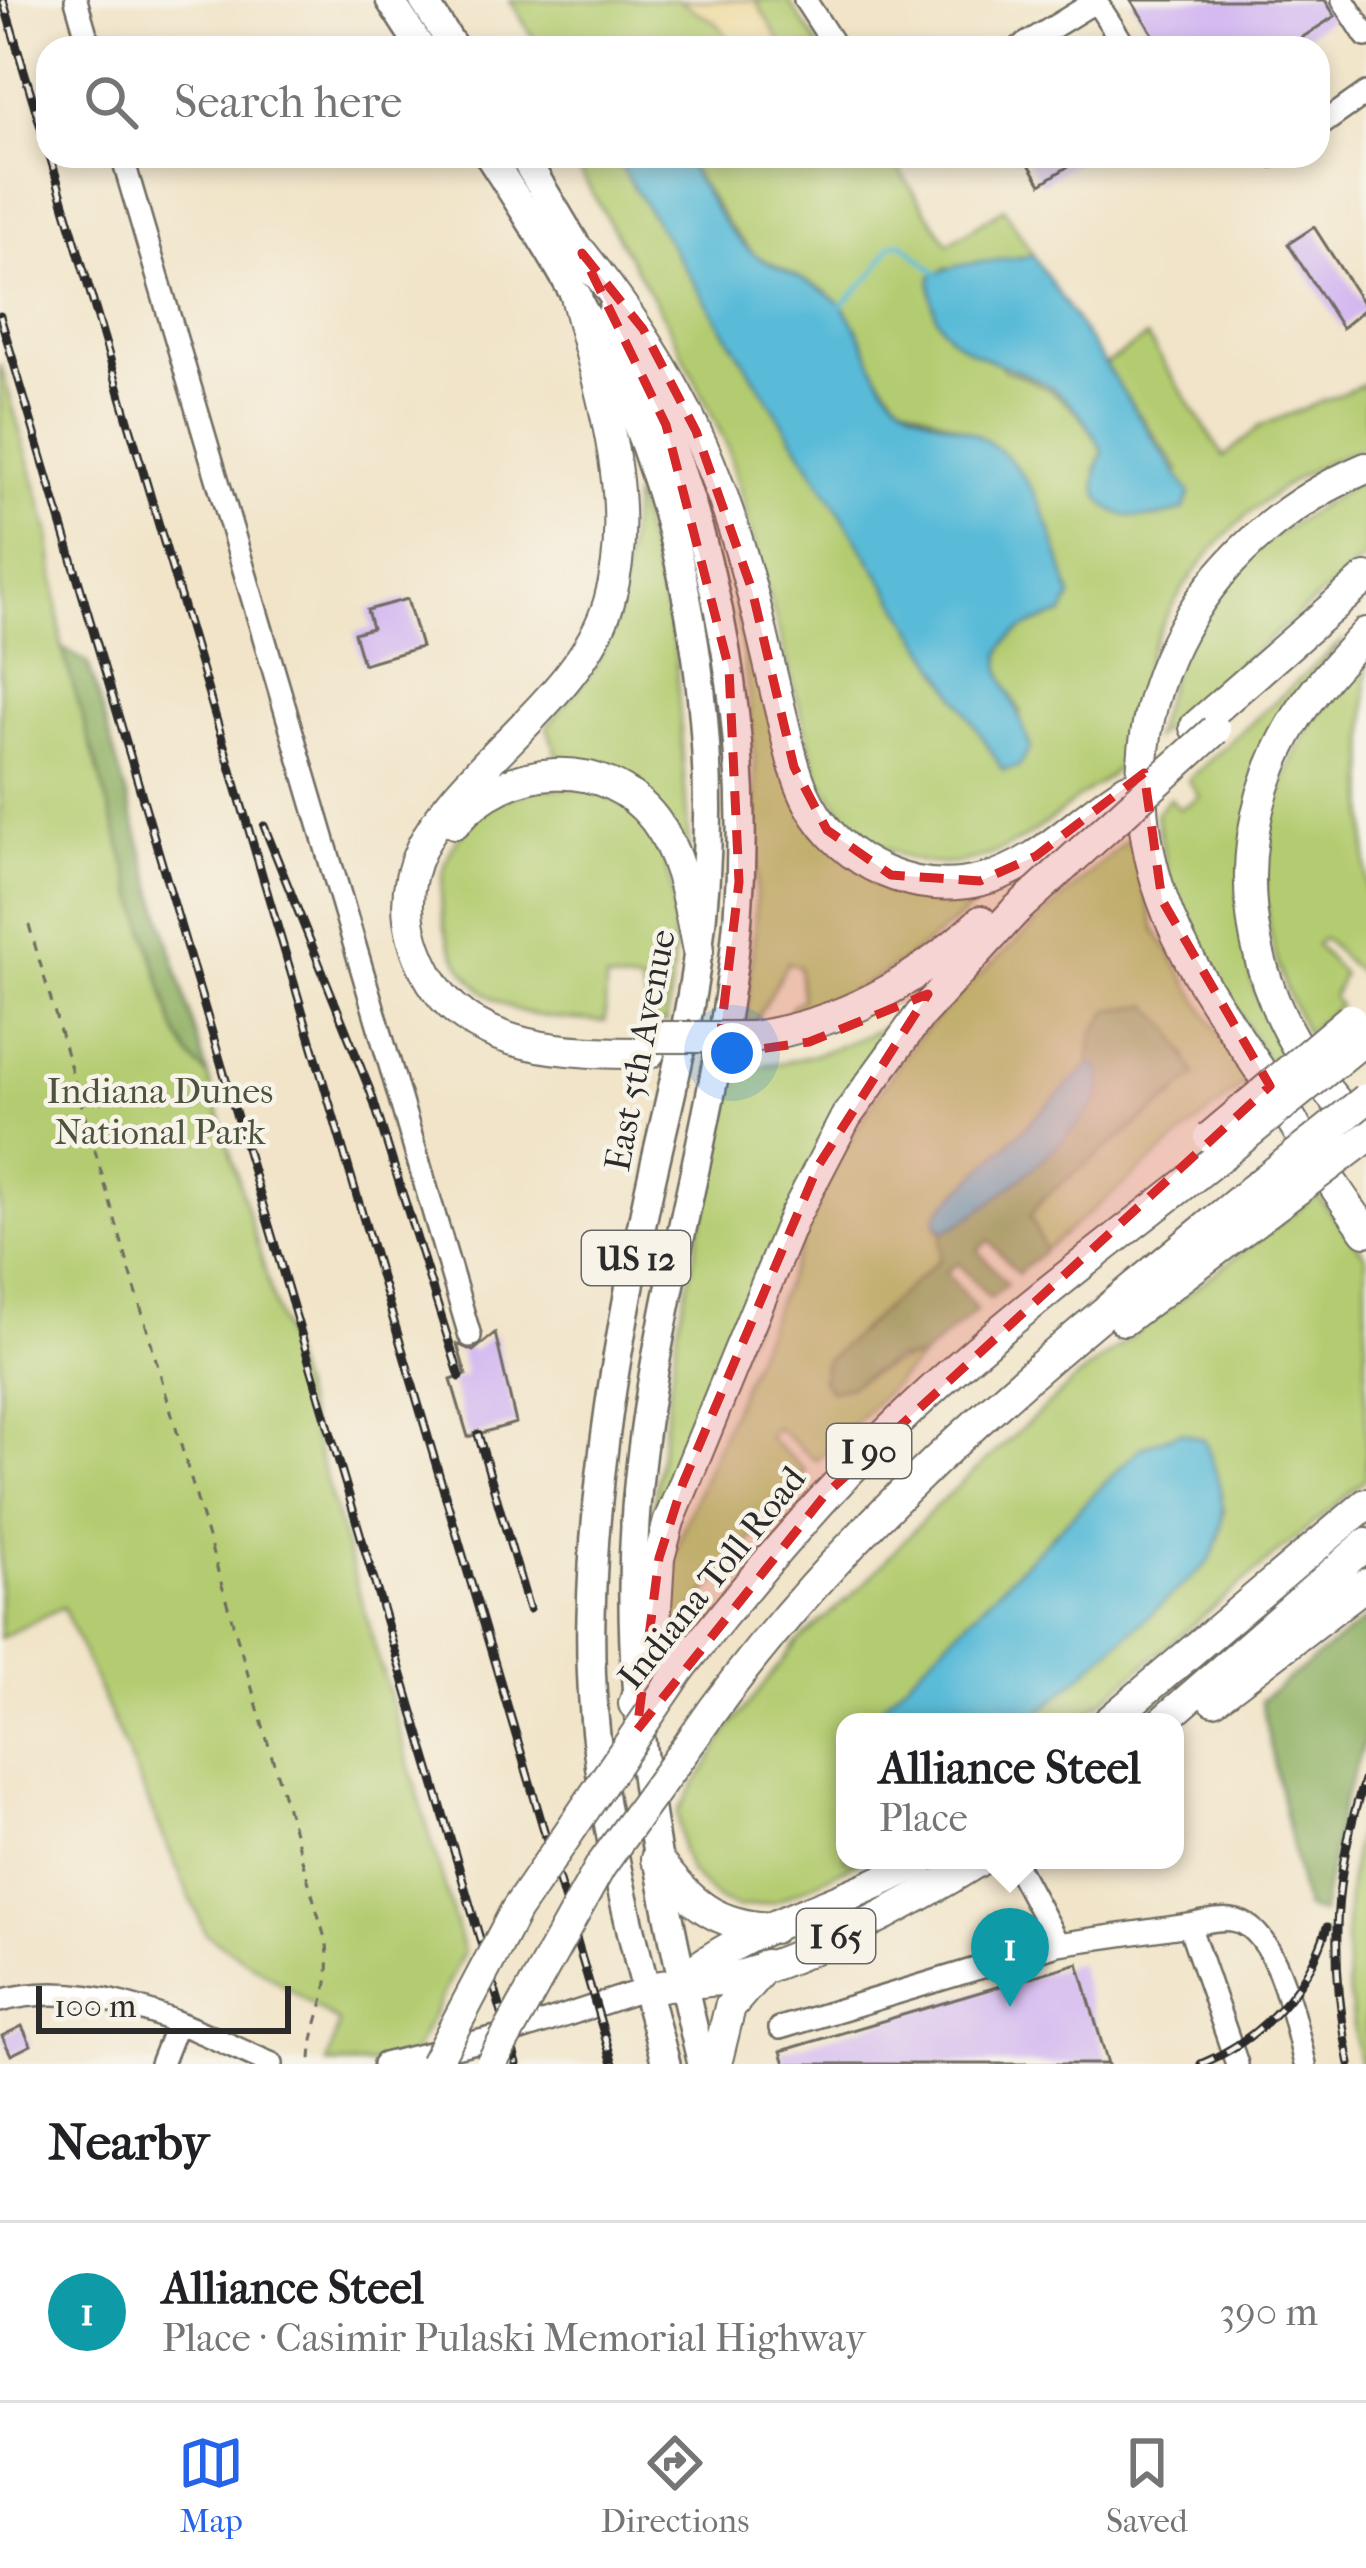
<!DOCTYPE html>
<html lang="en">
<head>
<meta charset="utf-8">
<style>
	:root { --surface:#fff; --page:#f6f6f6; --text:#202124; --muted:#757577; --line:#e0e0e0; --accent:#2563eb }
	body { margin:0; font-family:"IM FELL French Canon",serif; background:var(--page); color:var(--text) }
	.scale { position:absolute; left:36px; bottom:30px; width:255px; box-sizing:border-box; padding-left:12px; border:6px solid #2b2b2b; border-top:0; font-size:33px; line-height:42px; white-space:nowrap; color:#2b2b2b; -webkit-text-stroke:9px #f7f3e8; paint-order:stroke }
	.you { position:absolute; left:732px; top:1053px; width:42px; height:42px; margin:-30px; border:9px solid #fff; border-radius:50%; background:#1a73e8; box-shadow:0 0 0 18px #1a73e833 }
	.badge { display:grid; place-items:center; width:78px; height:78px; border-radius:50%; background:var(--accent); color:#fff; font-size:39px; font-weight:700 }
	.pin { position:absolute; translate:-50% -99px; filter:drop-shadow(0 3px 6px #0008) }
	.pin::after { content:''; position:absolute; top:63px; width:42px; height:36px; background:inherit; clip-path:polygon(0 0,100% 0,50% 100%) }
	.popup { position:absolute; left:836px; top:1713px; width:348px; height:156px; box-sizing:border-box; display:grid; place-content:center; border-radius:24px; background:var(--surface); filter:drop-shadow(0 3px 9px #0005); font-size:39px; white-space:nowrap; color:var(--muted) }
	.popup b { font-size:45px; color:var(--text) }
	.popup::after { content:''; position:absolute; left:50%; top:100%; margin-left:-24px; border:24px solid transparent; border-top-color:var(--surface) }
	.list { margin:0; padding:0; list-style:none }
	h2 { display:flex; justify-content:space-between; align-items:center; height:156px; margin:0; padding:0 48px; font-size:51px }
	h2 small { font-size:39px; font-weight:400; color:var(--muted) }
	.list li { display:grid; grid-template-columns:78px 1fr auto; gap:36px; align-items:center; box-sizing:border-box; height:180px; padding:0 48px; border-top:3px solid var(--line) }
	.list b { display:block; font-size:45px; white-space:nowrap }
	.list p { margin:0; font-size:39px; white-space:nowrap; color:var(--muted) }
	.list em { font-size:39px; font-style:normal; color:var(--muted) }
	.icon { flex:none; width:66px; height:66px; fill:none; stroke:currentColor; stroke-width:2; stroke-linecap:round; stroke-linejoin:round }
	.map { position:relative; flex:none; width:1366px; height:2064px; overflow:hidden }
	.search { position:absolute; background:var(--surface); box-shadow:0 6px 18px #0003; left:36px; right:36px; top:36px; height:132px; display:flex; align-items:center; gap:30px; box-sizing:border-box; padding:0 42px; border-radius:36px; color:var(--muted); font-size:45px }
	.sheet { height:336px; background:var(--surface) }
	nav { display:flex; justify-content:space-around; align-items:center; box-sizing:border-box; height:168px; border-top:3px solid var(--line); background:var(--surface); font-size:33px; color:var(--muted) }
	nav a { display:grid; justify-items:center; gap:6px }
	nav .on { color:var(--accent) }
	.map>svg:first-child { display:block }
</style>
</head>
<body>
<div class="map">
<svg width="1366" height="2064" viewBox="0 0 1366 2064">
	<rect width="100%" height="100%" fill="#f7f3e8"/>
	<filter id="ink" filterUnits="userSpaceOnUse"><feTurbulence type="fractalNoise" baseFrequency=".00833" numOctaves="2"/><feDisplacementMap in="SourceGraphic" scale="24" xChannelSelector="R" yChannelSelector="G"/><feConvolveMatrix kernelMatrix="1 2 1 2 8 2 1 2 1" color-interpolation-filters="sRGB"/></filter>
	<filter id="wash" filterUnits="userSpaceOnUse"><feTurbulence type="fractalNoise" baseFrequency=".004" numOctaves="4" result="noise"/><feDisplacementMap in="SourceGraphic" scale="48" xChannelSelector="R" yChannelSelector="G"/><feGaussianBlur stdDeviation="2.7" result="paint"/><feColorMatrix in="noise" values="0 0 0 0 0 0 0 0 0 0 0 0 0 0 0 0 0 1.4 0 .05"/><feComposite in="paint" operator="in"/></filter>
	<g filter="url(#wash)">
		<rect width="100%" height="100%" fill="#f1e4c8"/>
		<!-- green -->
		<path fill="#b4cc71" stroke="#707c4e" stroke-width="3" d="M510 0H678L719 25 734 48H539Z
			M755 0H788L820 48H784Z
			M571 156H614L1003 770 1021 712C983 653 996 632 1063 614L973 433 899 401 878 375 848 313 825 291 755 255 728 225 683 156H890L948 244 1004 208 1033 255 990 266 945 268 1004 370C1049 385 1084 407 1103 453L1095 470H1179L1104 365 1147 337 1224 457 1260 426 1366 384V447C1270 476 1185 561 1149 654 1141 675 1130 749 1124 760 1113 777 1083 793 1068 806 972 887 890 888 819 778L728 448 670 328Z
			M0 363 49 530 62 648 174 1027 190 1057 208 1076 464 1952 408 2064H327L339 2023 206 1934 63 1607 0 1638Z
			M1366 477V557L1153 738 1177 654 1254 548Z
			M634 494 675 647 690 862 587 762 559 759 547 727 595 667 618 616Z
			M723 541 785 758 847 858 995 888C922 948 879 988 786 1016L792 1005 802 1000 799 967 788 962 755 1022 745 1023C767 858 758 703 723 541Z
			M1344 639 1292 704 1245 935 1253 985 1281 1054 1269 1064 1172 898 1156 813 1170 798 1180 809 1200 797 1188 780Z
			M1366 655V980L1323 938 1316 945 1343 974 1333 997 1339 1006 1306 1033C1234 896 1260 765 1366 655Z
			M539 788C556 789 580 786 596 791 693 821 677 947 666 1023L655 1022 640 984 606 980 605 1022C576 1019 540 1020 512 1008 433 976 414 858 486 808 500 798 523 794 539 788Z
			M1130 837 1155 929 1248 1081 1045 1250 1030 1215 1043 1198 1177 1095 1188 1056 1149 1005 1093 1033 1089 1065 940 1210 936 1225 942 1232 940 1259 825 1362 822 1380 831 1391C865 1383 885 1360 921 1358L816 1461 776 1427 768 1438 806 1471 669 1639 671 1568 684 1526 833 1169 867 1111 914 1042 973 981Z
			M893 1023 896 1028 658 1517 653 1510 678 1326 737 1068C794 1065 841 1048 893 1023Z
			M1317 1195 1366 1256V1479L1077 1722H1029L1209 1562 1224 1510 1204 1441 1181 1432 1140 1448 866 1722H845V1743L838 1750 845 1860H862L776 1902 737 1908 718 1899 690 1872 682 1851 678 1812 732 1725 798 1641 861 1587 936 1506 1079 1377Z
			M1366 1800V2064H1360C1341 1973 1340 1890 1366 1800Z"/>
		<!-- forest -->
		<path fill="#8fb063" stroke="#5d6e47" stroke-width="3" d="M62 648 88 663 208 1076 190 1057 174 1027Z
			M1149 1005 1173 1031 1196 1076 1043 1198 1030 1216 1045 1250 1018 1274 989 1241 978 1250 1007 1284 990 1299 958 1263 946 1272 977 1310 921 1358 894 1359 850 1386 831 1391 822 1380 825 1362 940 1259 942 1232 1022 1177 1097 1101 1098 1066 1089 1065 1093 1033 1110 1010Z
			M1366 1619V1736L1340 1812 1322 1913 1305 1909 1261 1700Z"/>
		<!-- sand -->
		<path fill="#eeda9e" stroke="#8c8264" stroke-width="3" d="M678 0H755L784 48H734L719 25Z"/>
		<!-- water -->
		<path fill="#5abbd8" stroke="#427382" stroke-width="3" d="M614 156H683C703 189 726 237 760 258 789 276 823 283 845 310 868 338 871 381 903 403 923 418 947 422 970 432 1036 461 1053 534 1071 597L1063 614C957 643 1013 679 1030 748L1019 767 1003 770Z
			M1033 255 1190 494 1184 509C1138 529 1074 515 1103 453 1091 425 1070 397 1042 382 990 355 926 353 931 276 958 260 1002 262 1033 255Z
			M1089 1065 1098 1066C1103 1077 1103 1091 1096 1102 1076 1135 978 1220 942 1232L935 1219 940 1210Z
			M1181 1432 1204 1440C1222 1482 1232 1521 1209 1562L1029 1722H866L1140 1448Z"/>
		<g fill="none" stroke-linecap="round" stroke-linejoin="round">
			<!-- stream -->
			<path stroke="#5abbd8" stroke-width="4.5" d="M841 306 874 273 891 245 901 242 936 273"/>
		</g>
		<g id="blocks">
			<!-- building -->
			<path fill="#d1b5f1" d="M1131 0H1325L1335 16 1286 48H1162Z
				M1024 156H1084L1041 184Z
				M1314 227 1366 308 1342 328 1288 244Z
				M407 599 421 647 363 664 354 633 372 628 367 610Z
				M495 1333 516 1423 468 1437 451 1380 466 1375 457 1344 473 1351Z
				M1078 1963 1108 2064H785L781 2051Z
				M22 2026 31 2045 11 2055 2 2036Z"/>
		</g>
	</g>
	<g filter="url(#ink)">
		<use href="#blocks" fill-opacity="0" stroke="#706c62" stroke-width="3"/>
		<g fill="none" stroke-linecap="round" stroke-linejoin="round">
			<defs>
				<path id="minor" d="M76 0 90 48
					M805 0 836 48
					M1095 0 1126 48
					M1343 0 1366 36
					M1019 48 1096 1
					M1318 127 1366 93
					M122 156 470 1336
					M1236 156H1271
					M1013 1860 1058 1944 1189 1925 1237 2064
					M1189 1925C1204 1922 1222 1917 1237 1921 1278 1931 1296 2027 1305 2064
					M0 2001C95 1975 187 2027 272 2064
					M780 2028 1058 1944
					M161 2064 177 2023
					M384 2064 509 2034 646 1989"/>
				<path id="major" d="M390 0 421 48
					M423 0 454 48
					M489 156C536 228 582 301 618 379 696 553 724 763 698 952 687 1037 664 1120 646 1204 618 1340 594 1477 591 1616 587 1771 626 1917 666 2064
					M523 156 592 272
					M612 311C723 523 766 771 727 1007 699 1175 650 1337 636 1508 622 1698 657 1880 702 2064"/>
				<path id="highway" d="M582 253C648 336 695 413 729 515 751 578 764 644 780 709 788 741 794 776 810 805 843 865 916 897 982 880 1039 866 1079 817 1128 788
					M576 296C600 392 638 503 609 602 567 743 340 814 428 975 470 1053 572 1053 649 1053
					M1366 468C1195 541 1098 715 1162 898 1183 960 1225 1017 1261 1072 1295 1125 1328 1180 1366 1231
					M1366 633C1339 662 1312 691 1292 725 1211 864 1253 1028 1366 1132
					M1195 727 1366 578
					M455 823C506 762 605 754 655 820 683 857 689 908 698 951
					M752 1037C843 1024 914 983 981 921
					M1124 1320 1270 1210
					M681 1668C749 1581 819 1498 899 1421 999 1324 1113 1241 1223 1154
					M1214 1700 1366 1584
					M634 1704 654 1641 659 1558 669 1521 794 1217 846 1117 920 1015 1015 911
					M1108 1722 1366 1504
					M1162 1722 1366 1544
					M691 1741C842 1521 1048 1358 1252 1190
					M656 1859C692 1903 714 1926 773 1928
					M682 1980C745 1925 847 1904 922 1860
					M646 1989C671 1983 694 1983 719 1980 790 1969 918 1899 980 1860
					M716 2064 730 2007 766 1965"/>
			</defs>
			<!-- minor casing -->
			<use href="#minor" stroke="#706c62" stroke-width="26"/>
			<!-- major casing -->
			<use href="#major" stroke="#706c62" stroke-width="32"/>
			<!-- highway casing -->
			<use href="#highway" stroke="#706c62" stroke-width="34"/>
			<!-- path -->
			<path stroke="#706c62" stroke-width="3" stroke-dasharray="9 9" stroke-linecap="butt" d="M29 925 327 1945C334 1997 311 2017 311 2064"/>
			<!-- minor -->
			<use href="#minor" stroke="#fff" stroke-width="21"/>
			<!-- major -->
			<use href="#major" stroke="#fff" stroke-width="27"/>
			<!-- highway -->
			<use href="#highway" stroke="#fff" stroke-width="30"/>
			<defs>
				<path id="rail" d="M3 0 48 151
					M50 156 613 2064
					M0 316 517 2064
					M264 826 371 1093 460 1377
					M478 1434 529 1609
					M1201 2064C1260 2040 1309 1988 1327 1927
					M1350 2064C1329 1962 1332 1874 1366 1775"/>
			</defs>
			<!-- rail casing -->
			<use href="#rail" stroke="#2b2b2b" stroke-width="9"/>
			<!-- rail -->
			<use href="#rail" stroke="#f7f3e8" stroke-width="4.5" stroke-dasharray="14" stroke-linecap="butt"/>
			<defs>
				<path id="highway-bridge" d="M1015 911 1215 730
					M652 1037H752
					M1210 1137 1350 1019
					M1223 1154 1366 1038
					M1252 1190 1366 1099
					M1270 1210 1366 1138
					M435 2064 516 1910 681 1668
					M491 2064 600 1867 691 1741"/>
			</defs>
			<!-- highway-bridge casing -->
			<use href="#highway-bridge" stroke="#706c62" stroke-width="34" stroke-linecap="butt"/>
			<!-- highway-bridge -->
			<use href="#highway-bridge" stroke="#fff" stroke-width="30"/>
		</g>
	</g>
	<!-- marked area -->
	<path fill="#d62828" fill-opacity="0.2" stroke="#d62828" stroke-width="9" stroke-dasharray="24 15" stroke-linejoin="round" d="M582 253 643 329 696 431 752 590 794 767 827 830 891 875 980 881 1036 856 1144 773 1162 900 1270 1086 825 1495 637 1730 659 1558 683 1483 818 1166 928 994 809 1042 718 1055 739 882 729 669 666 425Z"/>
	<g text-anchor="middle" stroke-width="9" stroke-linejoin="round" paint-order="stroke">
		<!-- shield labels -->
		<g fill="#f7f3e8" stroke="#686764" stroke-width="3">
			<rect x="582" y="1231" width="108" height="54" rx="9"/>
			<rect x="827" y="1424" width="84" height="54" rx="9"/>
			<rect x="797" y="1909" width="78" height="54" rx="9"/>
		</g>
		<g font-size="33" font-weight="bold" fill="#2b2b2b">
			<text x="636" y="1270">US 12</text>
			<text x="869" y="1463">I 90</text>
			<text x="836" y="1948">I 65</text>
		</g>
		<!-- street labels -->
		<g font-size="36" fill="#2b2b2b" stroke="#f7f3e8">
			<text transform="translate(639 1050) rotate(-79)" y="13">East 5th Avenue</text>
			<text transform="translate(711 1577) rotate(-51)" y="13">Indiana Toll Road</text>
		</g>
		<!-- park labels -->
		<g font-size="36" fill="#4d533c" stroke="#f7f3e8">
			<text x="160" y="1103">Indiana Dunes<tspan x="160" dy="41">National Park</tspan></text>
		</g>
	</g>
</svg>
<div class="scale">100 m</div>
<div class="you"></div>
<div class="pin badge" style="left:1010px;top:2007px;background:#0f9aa8">1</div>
<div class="popup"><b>Alliance Steel</b>Place</div>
<div class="search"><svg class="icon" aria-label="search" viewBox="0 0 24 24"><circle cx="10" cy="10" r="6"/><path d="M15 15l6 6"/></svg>Search here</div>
</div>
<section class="sheet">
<h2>Nearby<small></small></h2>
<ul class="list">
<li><span class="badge" style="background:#0f9aa8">1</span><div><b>Alliance Steel</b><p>Place · Casimir Pulaski Memorial Highway</p></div><em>390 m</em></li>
</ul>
</section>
<nav>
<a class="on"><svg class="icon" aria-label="map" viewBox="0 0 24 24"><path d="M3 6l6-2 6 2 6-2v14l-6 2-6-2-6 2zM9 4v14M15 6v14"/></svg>Map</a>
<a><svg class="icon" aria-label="directions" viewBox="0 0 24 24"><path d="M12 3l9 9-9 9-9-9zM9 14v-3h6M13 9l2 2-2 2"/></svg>Directions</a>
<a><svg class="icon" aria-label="saved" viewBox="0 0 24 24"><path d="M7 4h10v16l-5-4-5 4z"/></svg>Saved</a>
</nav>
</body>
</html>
